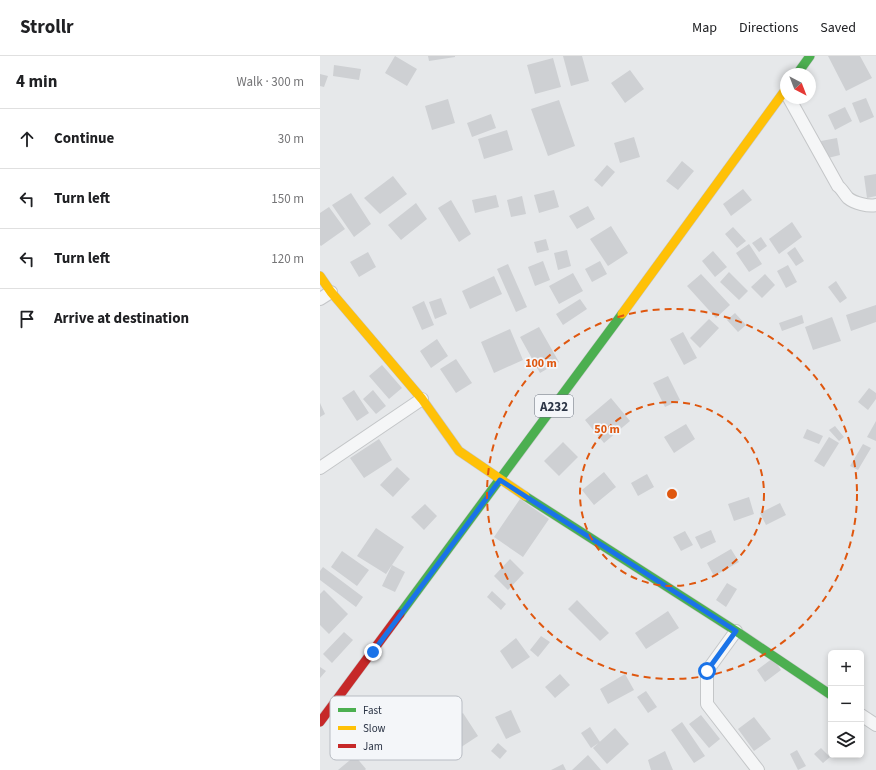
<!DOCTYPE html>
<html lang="en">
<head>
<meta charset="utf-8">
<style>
	:root { --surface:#fff; --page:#f6f6f6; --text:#202124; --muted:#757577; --line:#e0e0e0 }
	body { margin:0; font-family:"Source Sans 3",sans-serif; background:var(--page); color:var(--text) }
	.controls { position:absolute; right:12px; bottom:12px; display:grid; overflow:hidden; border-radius:6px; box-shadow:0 2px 6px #0003 }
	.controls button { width:36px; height:36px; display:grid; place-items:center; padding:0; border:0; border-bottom:1px solid var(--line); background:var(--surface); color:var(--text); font:20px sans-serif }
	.compass { position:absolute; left:460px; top:12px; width:36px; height:36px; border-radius:50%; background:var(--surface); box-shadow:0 2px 6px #0003; rotate:138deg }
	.stop { position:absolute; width:12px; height:12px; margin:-9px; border:3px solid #1a73e8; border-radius:50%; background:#fff }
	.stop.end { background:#1a73e8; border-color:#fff; box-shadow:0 1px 4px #0008 }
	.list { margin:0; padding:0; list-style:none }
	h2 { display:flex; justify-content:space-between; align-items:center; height:52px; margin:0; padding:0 16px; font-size:17px }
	h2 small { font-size:13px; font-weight:400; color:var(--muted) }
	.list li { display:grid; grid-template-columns:26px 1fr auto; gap:12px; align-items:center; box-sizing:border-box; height:60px; padding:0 16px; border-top:1px solid var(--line) }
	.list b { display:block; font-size:15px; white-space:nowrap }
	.list em { font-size:13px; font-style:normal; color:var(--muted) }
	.icon { flex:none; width:22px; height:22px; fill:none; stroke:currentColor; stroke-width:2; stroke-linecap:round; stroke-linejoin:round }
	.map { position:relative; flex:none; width:556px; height:714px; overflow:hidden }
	header { display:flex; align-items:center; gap:24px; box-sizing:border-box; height:56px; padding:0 20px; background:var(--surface); border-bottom:1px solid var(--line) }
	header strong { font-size:19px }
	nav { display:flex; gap:22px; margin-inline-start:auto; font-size:14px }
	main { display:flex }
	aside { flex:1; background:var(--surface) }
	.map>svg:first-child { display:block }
</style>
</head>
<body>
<header>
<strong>Strollr</strong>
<nav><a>Map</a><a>Directions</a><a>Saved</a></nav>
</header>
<main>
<aside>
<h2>4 min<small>Walk · 300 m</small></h2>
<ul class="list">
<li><svg class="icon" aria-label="ahead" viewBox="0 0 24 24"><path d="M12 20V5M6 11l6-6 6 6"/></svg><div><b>Continue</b></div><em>30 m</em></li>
<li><svg class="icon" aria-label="left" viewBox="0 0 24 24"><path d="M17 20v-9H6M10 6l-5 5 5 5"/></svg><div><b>Turn left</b></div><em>150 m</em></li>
<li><svg class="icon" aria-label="left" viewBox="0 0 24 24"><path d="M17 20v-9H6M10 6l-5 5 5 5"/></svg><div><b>Turn left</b></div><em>120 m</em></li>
<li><svg class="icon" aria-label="arrive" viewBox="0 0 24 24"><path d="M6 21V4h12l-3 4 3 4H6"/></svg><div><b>Arrive at destination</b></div></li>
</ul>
</aside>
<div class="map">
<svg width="556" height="714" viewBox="0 0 556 714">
	<rect width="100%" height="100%" fill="#e6e8ea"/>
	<!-- building -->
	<path fill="#ced0d3" d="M75 0 97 13 87 30 65 17Z
		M108 0H135V1L109 5Z
		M243 0H262L269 25 251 30Z
		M508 0H540L552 22 526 35Z
		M233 2 241 31 215 38 207 9Z
		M14 9 41 13 39 24 13 20Z
		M310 14 324 33 305 47 291 27Z
		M0 18 8 20 4 31 0 30Z
		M546 42 554 61 540 67 532 47Z
		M128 43 135 67 112 74 105 50Z
		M239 44 255 90 228 100 211 53Z
		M525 51 532 65 515 74 508 59Z
		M171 58 176 72 152 81 147 67Z
		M187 74 193 94 164 103 158 83Z
		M314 81 320 101 300 107 294 87Z
		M517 82 520 99 504 103 501 85Z
		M362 105 374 115 358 134 346 125Z
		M287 109 295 116 282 131 274 124Z
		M556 118V140L547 142 544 120Z
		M73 120 87 138 60 158 44 142Z
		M423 133 432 144 411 160 403 148Z
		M234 134 239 151 219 157 214 139Z
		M31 137 51 168 34 181 12 149Z
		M176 139 179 151 155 157 152 144Z
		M202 140 206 158 191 161 187 144Z
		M131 144 151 178 139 186 118 152Z
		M96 147 107 163 81 184 68 169Z
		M268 150 275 163 257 173 249 160Z
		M9 151 25 173 1 190 0 189V157Z
		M472 166 482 181 459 198 449 183Z
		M291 170 308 197 288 210 270 183Z
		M413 171 426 185 417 192 405 178Z
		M441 181 447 190 439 196 432 187Z
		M226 183 229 194 217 197 214 186Z
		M429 188 442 208 429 216 416 197Z
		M475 191 484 205 476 210 467 197Z
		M247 194 251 210 238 214 234 197Z
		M393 195 407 211 395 221 382 205Z
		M48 196 56 211 39 221 30 206Z
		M223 205 230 224 215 230 208 211Z
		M280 205 287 218 272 226 265 213Z
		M188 208 207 251 196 256 177 213Z
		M468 209 477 226 466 232 457 215Z
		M409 216 428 235 419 244 400 226Z
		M253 217 263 235 239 248 229 230Z
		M381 218 410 249 396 262 367 230Z
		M445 218 455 229 442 242 431 231Z
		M174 220 182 238 150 253 142 235Z
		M516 225 527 242 520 247 508 231Z
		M121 242 127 258 115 263 109 246Z
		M260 243 267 253 243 269 236 258Z
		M104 245 114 269 102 274 92 251Z
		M556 249V266L531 275 526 259Z
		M415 257 426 269 418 276 407 264Z
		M482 259 484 267 462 275 459 267Z
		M512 261 521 285 493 294 485 271Z
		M389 263 399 272 380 292 370 282Z
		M219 271 239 306 220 317 200 281Z
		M190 273 203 304 174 317 161 286Z
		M363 276 377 302 364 309 350 283Z
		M117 283 128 300 111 312 100 295Z
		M136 303 152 327 136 337 120 313Z
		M62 309 82 332 69 343 49 320Z
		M348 320 360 344 345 351 333 327Z
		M549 332 556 337V343L548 354 538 346Z
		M34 334 49 357 37 365 22 342Z
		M53 334 66 350 56 358 43 343Z
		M291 342 310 365 284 387 265 364Z
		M0 347 5 358 0 361Z
		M556 365V385L547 381Z
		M366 368 375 383 354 397 344 381Z
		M515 370 524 381 519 385 509 374Z
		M487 373 503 380 499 388 483 382Z
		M509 381 519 387 504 411 494 405Z
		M59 383 72 404 44 422 30 402Z
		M243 386 258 401 239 420 224 405Z
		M543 388 551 392 538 414 530 410Z
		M77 411 90 423 73 441 60 429Z
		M284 416 296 431 274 449 262 434Z
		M327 418 334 431 318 440 311 427Z
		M429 441 434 458 414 465 408 448Z
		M200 443 229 463 203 501 174 481Z
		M460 447 466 459 446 469 440 457Z
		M105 448 117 460 104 474 91 461Z
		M56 472 84 491 72 509 85 516 75 536 62 530 72 509 66 518 37 500Z
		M391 474 396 486 381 493 375 481Z
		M365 475 373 489 361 495 353 481Z
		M411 493 419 506 394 520 387 507Z
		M22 495 49 514 37 530 11 511Z
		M190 503 204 517 188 534 174 520Z
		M3 511 43 541 36 551 0 524V515Z
		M407 527 417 533 406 551 396 544Z
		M4 534 28 558 9 578 0 569V538Z
		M172 535 186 548 181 554 167 541Z
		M257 544 289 577 280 585 248 553Z
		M348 555 359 572 326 593 315 577Z
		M24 576 33 584 12 607 3 598Z
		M221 580 230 586 218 601 210 594Z
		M196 582 210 601 192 613 180 595Z
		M453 602 461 614 445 626 437 614Z
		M0 611 6 615 0 622Z
		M240 618 250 629 235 642 225 631Z
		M305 618 314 634 288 648 280 633Z
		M326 635 337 651 328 657 317 641Z
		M191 654 201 676 186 683 175 661Z
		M143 657 158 680 123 703 108 680Z
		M381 659 400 683 389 692 369 668Z
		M434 661 451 683 434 695 418 673Z
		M362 666 385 700 374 707 351 674Z
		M270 671 280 686 271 692 261 677Z
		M295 672 309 688 287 708 273 692Z
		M178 687 187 695 180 703 171 695Z
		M501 692 510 701 503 707 494 698Z
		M477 694 486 710 478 714 470 698Z
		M345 695 353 714H331L328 704Z
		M268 699 281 714H252Z
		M35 700 46 713 45 714H18Z
		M243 708 246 714H231Z"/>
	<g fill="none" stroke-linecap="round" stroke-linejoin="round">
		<defs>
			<path id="street" d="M469 42 518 130C522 133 525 139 528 142 534 147 549 151 556 149
				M0 243 11 236
				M0 412 102 343
				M416 575 387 615V648L438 714
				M541 659 556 669"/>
			<path id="fast" d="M477 18 490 0
				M205 440 416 575 511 639
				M80 558 302 258"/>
			<path id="slow" d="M0 220 11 236 102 343 139 395 205 440
				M302 258 466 33"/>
			<path id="jam" d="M0 666 80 558"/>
		</defs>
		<!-- street casing -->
		<use href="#street" stroke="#c4c6c8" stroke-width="14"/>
		<!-- fast casing -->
		<use href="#fast" stroke="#c4c6c8" stroke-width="10"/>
		<!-- slow casing -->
		<use href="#slow" stroke="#c4c6c8" stroke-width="10"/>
		<!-- jam casing -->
		<use href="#jam" stroke="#c4c6c8" stroke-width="10"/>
		<!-- street -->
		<use href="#street" stroke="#f5f6f7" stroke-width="12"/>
		<!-- fast -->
		<use href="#fast" stroke="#4caf50" stroke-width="9"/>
		<!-- slow -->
		<use href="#slow" stroke="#ffc107" stroke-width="9"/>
		<!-- jam -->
		<use href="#jam" stroke="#c62828" stroke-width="9"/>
	</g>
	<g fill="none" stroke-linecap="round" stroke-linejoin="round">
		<!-- route -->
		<path stroke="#1a73e8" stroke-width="5" d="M53 596 180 424 416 575 387 615"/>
	</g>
	<!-- distance rings -->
	<g fill="none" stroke="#df570f" stroke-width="2" stroke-dasharray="7 5">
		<circle cx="352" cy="438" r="92"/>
		<circle cx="352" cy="438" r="185"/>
	</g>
	<g text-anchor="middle" stroke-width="3.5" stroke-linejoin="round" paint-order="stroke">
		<!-- shield labels -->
		<rect fill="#f4f6f9" stroke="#676e7b" stroke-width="1" x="215" y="339" width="38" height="22" rx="3"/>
		<g font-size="13" font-weight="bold" fill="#2b3445">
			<text x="234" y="355">A232</text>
		</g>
	</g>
	<!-- legend -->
	<rect x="10" y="640" width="132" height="64" rx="6" fill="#f4f6f9" stroke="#b8bcc3" stroke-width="1"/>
	<rect x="18" y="652" width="18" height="4" fill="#4caf50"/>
	<rect x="18" y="670" width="18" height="4" fill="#ffc107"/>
	<rect x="18" y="688" width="18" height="4" fill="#c62828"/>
	<g font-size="11" fill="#2b3445">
		<text x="43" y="658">Fast</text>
		<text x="43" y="676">Slow</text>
		<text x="43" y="694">Jam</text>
	</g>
	<circle cx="352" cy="438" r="6" fill="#df570f" stroke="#f4f6f9" stroke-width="2"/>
	<g font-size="12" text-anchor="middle" font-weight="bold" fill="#df570f" stroke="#f4f6f9" stroke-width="3.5" stroke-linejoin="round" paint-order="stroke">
		<text x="221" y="311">100 m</text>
		<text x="287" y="377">50 m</text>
	</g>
</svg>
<div class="controls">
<button>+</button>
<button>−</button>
<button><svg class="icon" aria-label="layers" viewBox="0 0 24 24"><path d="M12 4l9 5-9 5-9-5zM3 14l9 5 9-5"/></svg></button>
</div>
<svg class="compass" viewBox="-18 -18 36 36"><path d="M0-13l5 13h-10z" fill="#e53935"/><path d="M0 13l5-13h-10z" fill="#757577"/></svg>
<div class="stop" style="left:387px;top:615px"></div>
<div class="stop end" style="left:53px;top:596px"></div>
</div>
</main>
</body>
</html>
